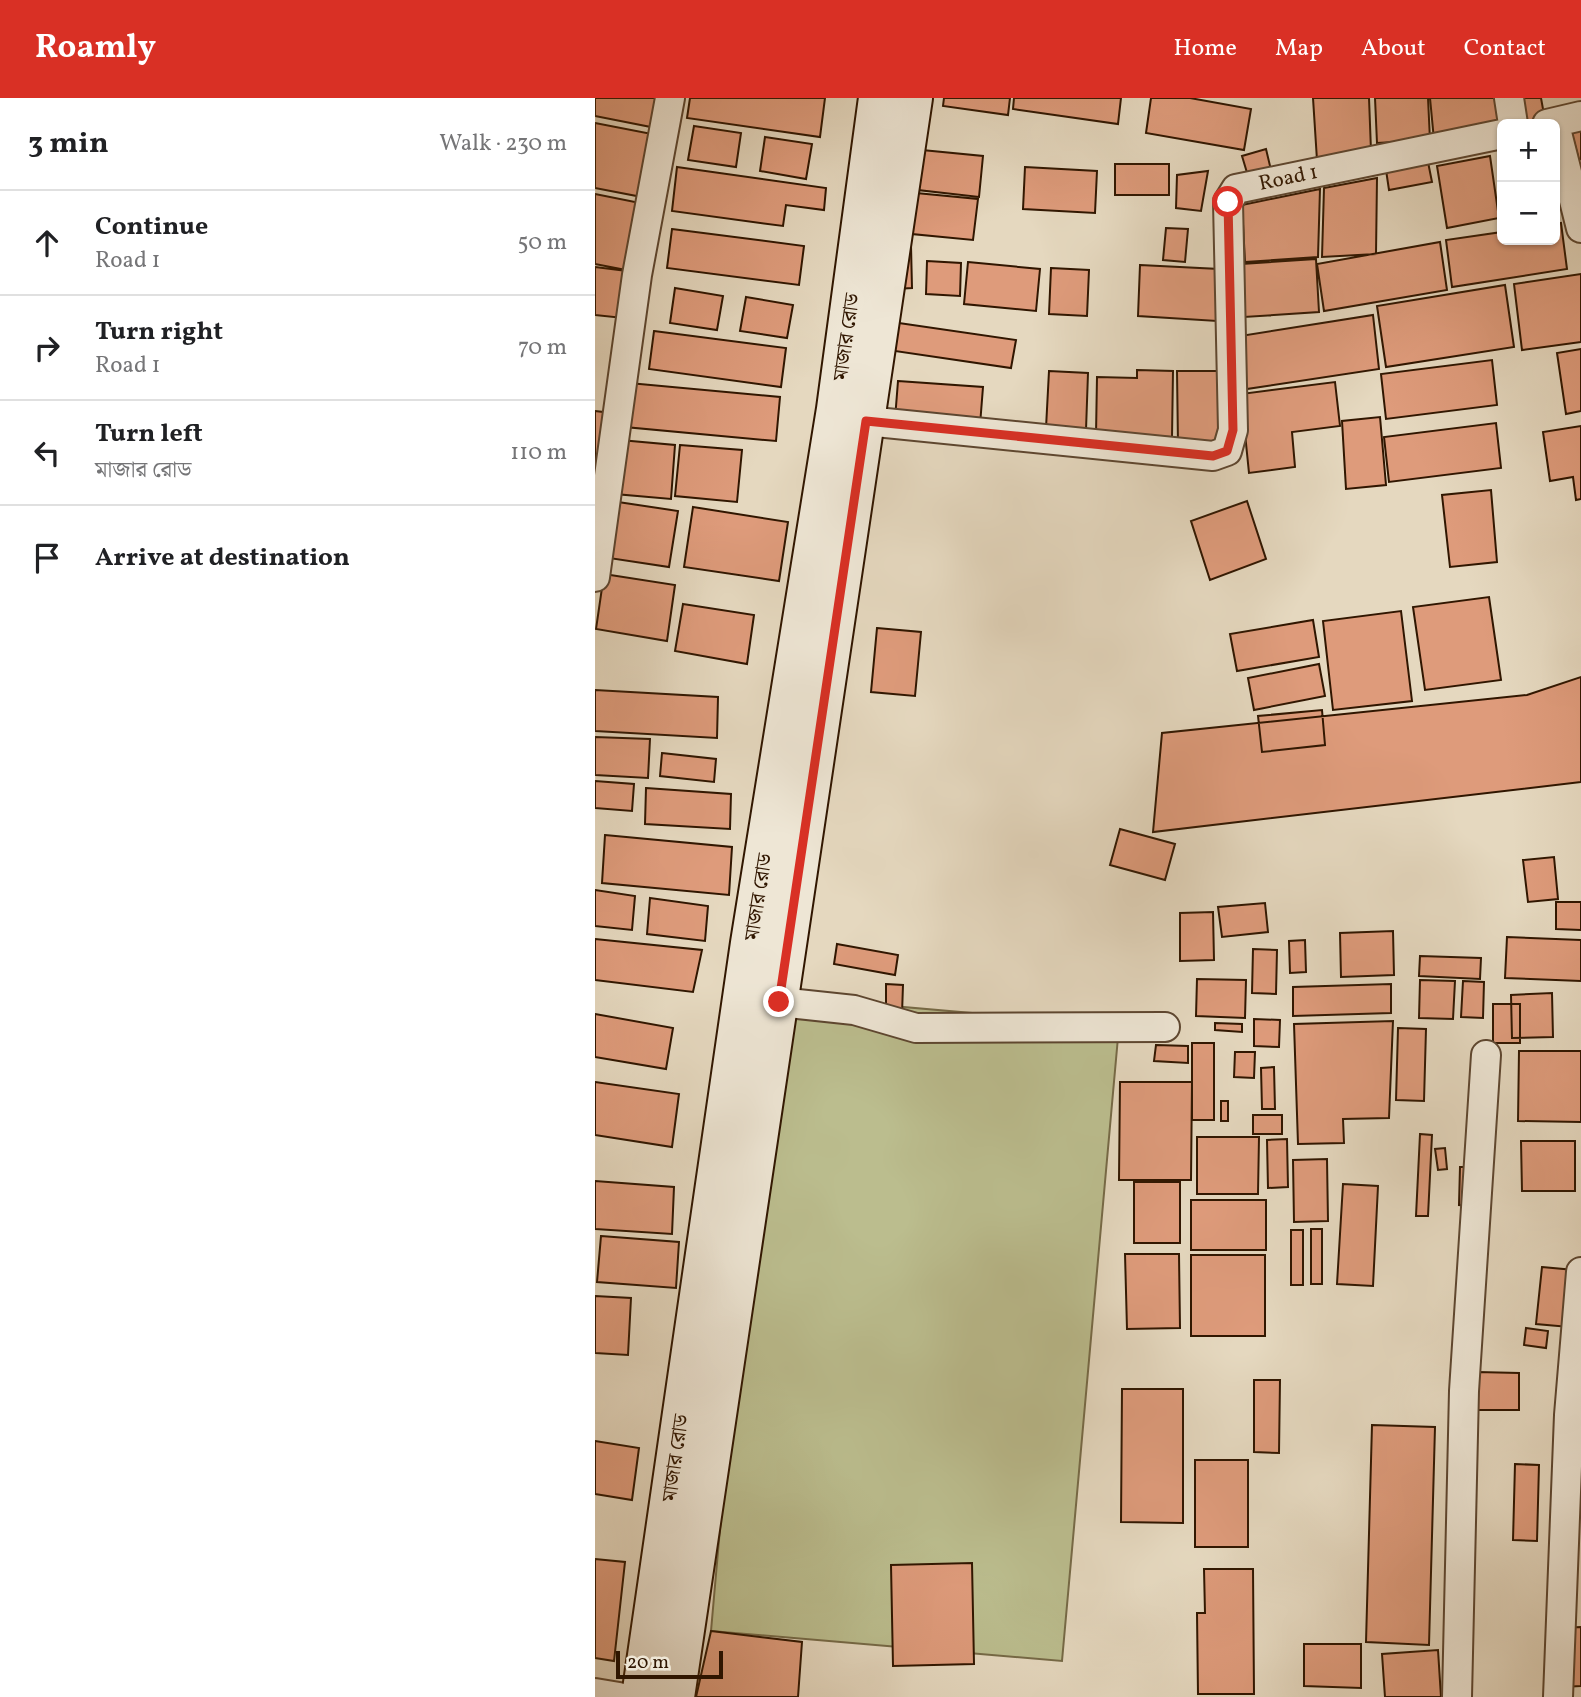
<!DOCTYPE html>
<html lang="en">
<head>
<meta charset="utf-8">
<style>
	:root { --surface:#fff; --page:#f6f6f6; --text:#202124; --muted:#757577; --line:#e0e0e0; --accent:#d93025 }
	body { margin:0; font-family:Vollkorn,"Noto Serif Bengali",serif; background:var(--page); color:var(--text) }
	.controls { position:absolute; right:21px; top:21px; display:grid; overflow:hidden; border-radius:10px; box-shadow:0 2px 5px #0004 }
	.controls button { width:63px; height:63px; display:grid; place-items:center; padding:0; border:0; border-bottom:2px solid var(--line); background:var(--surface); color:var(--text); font:35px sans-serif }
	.scale { position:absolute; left:21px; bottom:18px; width:107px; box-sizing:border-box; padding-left:7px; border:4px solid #301600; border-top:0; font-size:19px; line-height:24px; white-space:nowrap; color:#301600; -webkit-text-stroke:5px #eee6d5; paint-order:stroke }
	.stop { position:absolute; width:21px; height:21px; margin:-16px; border:5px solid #d93025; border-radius:50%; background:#fff }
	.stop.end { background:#d93025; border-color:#fff; box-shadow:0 2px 7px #0008 }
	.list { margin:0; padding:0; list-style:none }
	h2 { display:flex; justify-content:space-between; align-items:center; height:91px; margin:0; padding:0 28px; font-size:30px }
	h2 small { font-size:23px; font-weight:400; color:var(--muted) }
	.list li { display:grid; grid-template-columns:46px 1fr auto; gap:21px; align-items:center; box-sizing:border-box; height:105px; padding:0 28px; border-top:2px solid var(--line) }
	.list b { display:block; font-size:26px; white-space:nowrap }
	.list p { margin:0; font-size:23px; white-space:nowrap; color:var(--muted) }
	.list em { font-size:23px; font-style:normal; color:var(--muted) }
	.icon { flex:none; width:38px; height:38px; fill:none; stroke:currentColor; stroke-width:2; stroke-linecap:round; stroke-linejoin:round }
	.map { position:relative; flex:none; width:986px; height:1599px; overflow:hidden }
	header { display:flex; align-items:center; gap:42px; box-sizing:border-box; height:98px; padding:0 35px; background:var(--accent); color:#fff }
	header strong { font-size:33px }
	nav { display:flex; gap:38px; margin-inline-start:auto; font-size:24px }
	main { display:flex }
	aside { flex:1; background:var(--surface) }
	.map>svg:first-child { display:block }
</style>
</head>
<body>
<header>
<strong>Roamly</strong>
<nav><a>Home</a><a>Map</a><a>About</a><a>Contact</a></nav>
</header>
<main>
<aside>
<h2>3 min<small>Walk · 230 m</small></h2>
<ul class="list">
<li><svg class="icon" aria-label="ahead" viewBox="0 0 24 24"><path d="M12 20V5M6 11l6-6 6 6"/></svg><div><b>Continue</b><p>Road 1</p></div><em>50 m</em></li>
<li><svg class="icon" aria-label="right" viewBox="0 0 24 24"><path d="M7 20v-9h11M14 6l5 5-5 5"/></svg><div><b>Turn right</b><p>Road 1</p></div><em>70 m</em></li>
<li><svg class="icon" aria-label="left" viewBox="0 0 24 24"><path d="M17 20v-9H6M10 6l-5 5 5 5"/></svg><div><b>Turn left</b><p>মাজার রোড</p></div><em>110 m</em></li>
<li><svg class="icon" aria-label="arrive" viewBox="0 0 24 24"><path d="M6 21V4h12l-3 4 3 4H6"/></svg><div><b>Arrive at destination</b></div></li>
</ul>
</aside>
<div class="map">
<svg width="986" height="1599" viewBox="0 0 986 1599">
	<rect width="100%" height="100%" fill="#e5d8bf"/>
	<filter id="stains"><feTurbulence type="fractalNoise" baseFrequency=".00286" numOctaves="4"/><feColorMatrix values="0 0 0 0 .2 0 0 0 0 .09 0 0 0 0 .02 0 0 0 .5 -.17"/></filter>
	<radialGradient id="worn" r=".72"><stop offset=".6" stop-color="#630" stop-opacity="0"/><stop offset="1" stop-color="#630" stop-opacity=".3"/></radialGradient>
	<!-- green -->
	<path fill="#bbbd8e" stroke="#766a47" stroke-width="2" d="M172 897 524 928 467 1563 116 1533Z"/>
	<!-- building -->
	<path fill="#de9b7b" stroke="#301600" stroke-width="2" d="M0 0H71L66 31 0 18Z
		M95 0H230L225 39 92 20Z
		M349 0H415L413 17 348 8Z
		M419 0H526L523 26 418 11Z
		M556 0H595L656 11 649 52 551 35Z
		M718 0H774L776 53 722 62Z
		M780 0H833L835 42 782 45Z
		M835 0H902L904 26 839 42Z
		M919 0H946L950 22 928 26Z
		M0 25 62 37 52 100 0 90Z
		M99 28 146 35 141 69 93 62Z
		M986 29V61L984 62 976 32Z
		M170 39 217 46 211 81 165 73Z
		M671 51 676 72 653 78 647 58Z
		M327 52 388 58 384 99 323 92Z
		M895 58 904 120 852 130 842 68Z
		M833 64 837 84 794 92 791 72Z
		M520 66H574V97H520Z
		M82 69 231 90 229 112 191 107 188 128 77 113Z
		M430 69 502 73 500 115 428 111Z
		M613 73 606 113 581 110 582 77Z
		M782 80 781 156 727 159 729 90Z
		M725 91 723 159 650 164 647 107Z
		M321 95 383 101 378 142 317 136Z
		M0 96 50 106 36 173 0 166Z
		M966 125 972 171 857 189 851 142 907 134V142H960V126Z
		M571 130 593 131 590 164 568 162Z
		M77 131 209 148 204 187 72 170Z
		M845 144 852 192 729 213 722 166Z
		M300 148H316L317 190 300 191Z
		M721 161 724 214 649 219 646 166Z
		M332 163 366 165 365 198 331 196Z
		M373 164 445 171 441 213 369 206Z
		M545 167 624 171 622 223 543 218Z
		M0 169 32 173 28 220 0 217Z
		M456 170 494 172 492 218 454 216Z
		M986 176V244L927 252 919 186Z
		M910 187 919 249 791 269 782 208Z
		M80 190 128 198 122 232 75 225Z
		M151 199 198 207 192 240 145 233Z
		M778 217 784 271 645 292 639 239Z
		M297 224 421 242 416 270 293 252Z
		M59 233 191 250 186 289 54 271Z
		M986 251V313L971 316 962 255Z
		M897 262 902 307 791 321 786 276Z
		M542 272 578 273 577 339 501 337 502 279 542 280Z
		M454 273 493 275 491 332 451 330Z
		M582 273H624L625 345 583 346Z
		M303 283 388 289 385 327 300 321Z
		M740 284 745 328 697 334 700 369 654 375 646 296Z
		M34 285 185 299 181 343 30 329Z
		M0 313 8 314 7 364 0 363Z
		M785 319 791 387 751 391 747 323Z
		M901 325 906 370 794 384 789 339Z
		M986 328V401L981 402 978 379 955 383 948 334Z
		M25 342 80 347 76 401 20 396Z
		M85 347 147 352 142 404 80 398Z
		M896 392 902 464 855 469 847 397Z
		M652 403 671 461 615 482 596 423Z
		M23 404 83 413 74 469 14 460Z
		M98 409 193 424 184 483 89 469Z
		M9 476 80 487 72 543 1 531Z
		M894 499 906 582 830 592 818 509Z
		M88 506 159 517 152 566 80 553Z
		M806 513 817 603 738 612 728 523Z
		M718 522 724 559 642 573 635 536Z
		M282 530 326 534 320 598 276 594Z
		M724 566 730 598 659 612 653 580Z
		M986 579V684L558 734 567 635 932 597Z
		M0 592 123 599 122 640 0 633Z
		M727 612 730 647 667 654 663 618Z
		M0 639 55 641 53 680 0 677Z
		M67 655 121 661 119 684 65 678Z
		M0 683 39 686 37 713 0 710Z
		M51 690 136 696 135 731 50 726Z
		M525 731 580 746 570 782 515 767Z
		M10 737 137 749 134 797 7 785Z
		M959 759 963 801 933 804 928 762Z
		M0 792 40 798 37 832 0 828Z
		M55 800 113 808 110 843 52 836Z
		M961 804H986V832L961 831Z
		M670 805 673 834 627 839 623 809Z
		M618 814 619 862 585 863V815Z
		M798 833 799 877 746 879 745 835Z
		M912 839 986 842V883L910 880Z
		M0 841 107 852 98 894 0 882Z
		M710 842 711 874 695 875 694 843Z
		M242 846 303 857 300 877 239 866Z
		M658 851 682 852 681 896 657 895Z
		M825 858 886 860 885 881 824 878Z
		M602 881 651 882 650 920 601 918Z
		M825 882 860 883 858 921 824 920Z
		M868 883 889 884 888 920 866 919Z
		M291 886 308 887 307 916H291Z
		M796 886V915L698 918V889Z
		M957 895 958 939 917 940 916 897Z
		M898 906H925V945H898Z
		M0 916 78 930 71 971 0 959Z
		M659 921 685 922 684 949 659 948Z
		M798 923 794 1020 748 1021 749 1045 703 1046 699 926Z
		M620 925 647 926V934L620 932Z
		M803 930 831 931 829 1003 801 1002Z
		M597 945H619V1022H597Z
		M561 947 593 948V965L559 963Z
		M924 953H986V1024L923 1023Z
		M640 954H660L659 980 639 979Z
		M679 969 680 1011H667L666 970Z
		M0 984 84 996 77 1049 0 1037Z
		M525 984H597L596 1082H524Z
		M626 1003H633V1023H626Z
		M658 1017H687V1036H658Z
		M825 1036 837 1037 833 1118H821Z
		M602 1039H664L663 1096H602Z
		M692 1041 693 1089 673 1090 672 1042Z
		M926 1043H980V1093H927Z
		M850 1050 852 1071 843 1072 840 1051Z
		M732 1061 733 1123 699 1124 698 1062Z
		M865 1069H875L874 1108 864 1107Z
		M0 1083 79 1089 77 1136 0 1131Z
		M539 1084H585V1145H539Z
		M748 1086 783 1088 778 1188 742 1186Z
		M596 1102H671V1152H596Z
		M716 1131H727V1186H716Z
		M696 1132H708V1187H696Z
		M6 1138 84 1144 81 1190 2 1184Z
		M530 1156H584L585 1230 532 1231Z
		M596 1157H670V1238H596Z
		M947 1169 979 1172 974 1229 941 1226Z
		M0 1198 36 1200 33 1257 0 1255Z
		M931 1230 953 1233 951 1250 929 1247Z
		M882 1274 924 1275V1312H882Z
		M659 1282H685L684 1355 659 1354Z
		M527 1291H588V1425L526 1424Z
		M777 1327 840 1329 834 1547 771 1544Z
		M0 1343 44 1350 37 1402 0 1396Z
		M600 1362H653V1449H600Z
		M920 1366 944 1367 942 1443 918 1442Z
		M0 1461 30 1464 19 1563 0 1560Z
		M377 1465 379 1566 298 1568 296 1467Z
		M609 1471H658L659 1596H603L602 1515H610Z
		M986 1529V1588L968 1589 966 1530Z
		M116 1533 207 1544 203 1599H101Z
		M709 1546H766V1590L709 1588Z
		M843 1552 846 1599H790L787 1556Z"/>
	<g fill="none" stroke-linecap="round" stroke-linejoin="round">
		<defs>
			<path id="minor" d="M914 0 918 26
				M952 26 986 18
				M960 27 986 130
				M271 323 618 358 632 353 638 332 633 104 641 91 907 36
				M0 479 42 177 75 0
				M184 904 259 912 321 930 570 929
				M0 1595 24 1599
				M862 1599 869 1293 891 957
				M963 1599 974 1317 986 1174"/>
			<path id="secondary" d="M46 1599 155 845 241 311 283 0
				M80 1599 318 0"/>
		</defs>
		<!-- minor casing -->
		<use href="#minor" stroke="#5d4630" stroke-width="32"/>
		<!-- secondary casing -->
		<use href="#secondary" stroke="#301600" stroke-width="42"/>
		<!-- minor -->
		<use href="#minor" stroke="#eee6d5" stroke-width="28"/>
		<!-- secondary -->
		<use href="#secondary" stroke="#eee6d5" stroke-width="38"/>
	</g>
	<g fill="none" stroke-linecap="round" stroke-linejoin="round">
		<!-- route -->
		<path stroke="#d93025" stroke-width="9" d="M184 904 271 323 618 358 632 353 638 332 633 104"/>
	</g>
	<g text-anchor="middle" stroke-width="5" stroke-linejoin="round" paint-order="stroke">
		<!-- street labels -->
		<g font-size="21" fill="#301600" stroke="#eee6d5">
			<text transform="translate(693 79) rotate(-12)" y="7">Road 1</text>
			<text transform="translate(251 239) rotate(-82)" y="7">মাজার রোড</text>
			<text transform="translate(163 799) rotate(-81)" y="7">মাজার রোড</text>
			<text transform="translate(80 1360) rotate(-82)" y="7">মাজার রোড</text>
		</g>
	</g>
	<rect width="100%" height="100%" filter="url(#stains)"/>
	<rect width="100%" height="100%" fill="url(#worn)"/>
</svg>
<div class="controls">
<button>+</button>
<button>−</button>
</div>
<div class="scale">20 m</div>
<div class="stop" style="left:633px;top:104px"></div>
<div class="stop end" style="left:184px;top:904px"></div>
</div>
</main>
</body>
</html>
